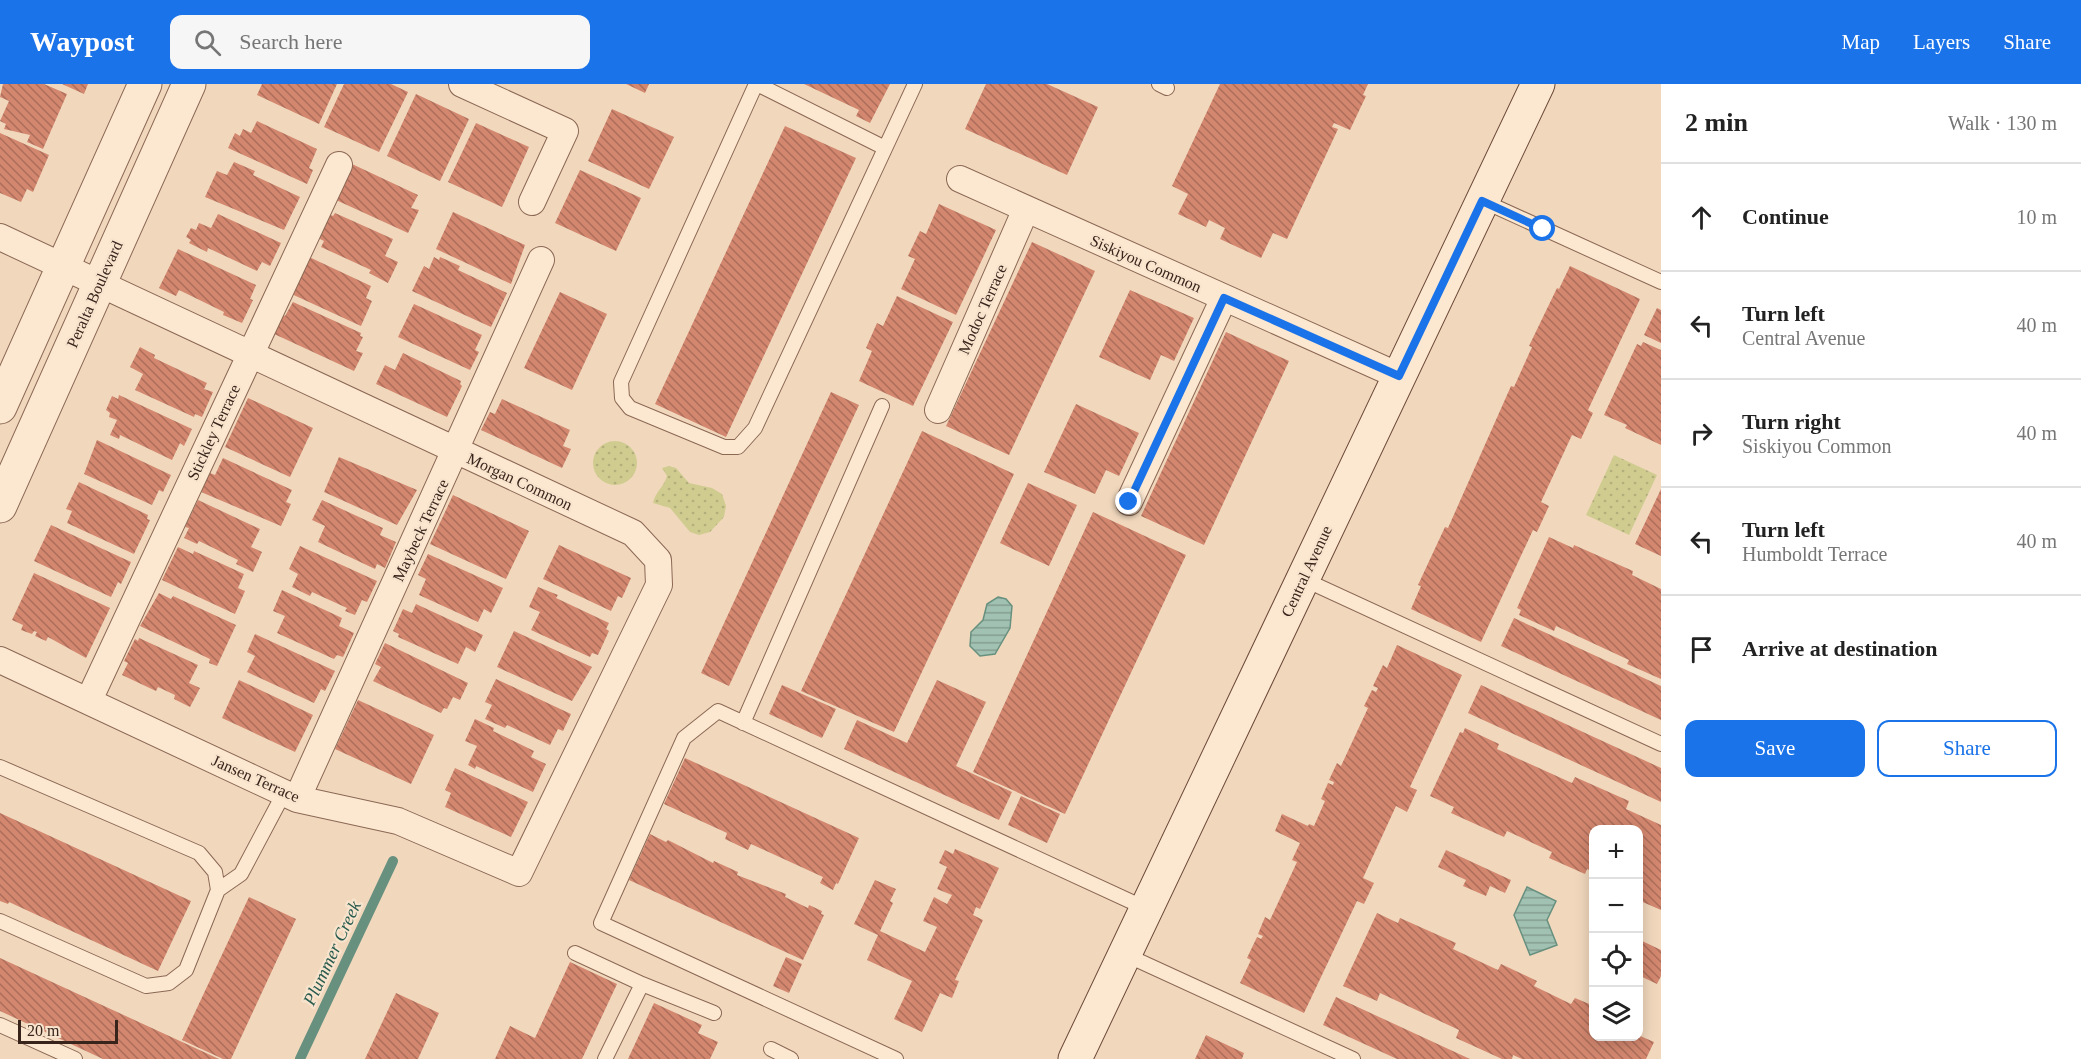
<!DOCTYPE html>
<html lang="en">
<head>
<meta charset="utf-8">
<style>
	:root { --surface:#fff; --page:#f6f6f6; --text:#222; --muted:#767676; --line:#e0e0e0; --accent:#1a73e8 }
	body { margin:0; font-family:Georgia,serif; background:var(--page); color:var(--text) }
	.controls { position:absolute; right:18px; bottom:18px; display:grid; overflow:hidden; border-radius:12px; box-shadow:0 3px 15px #0003 }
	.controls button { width:54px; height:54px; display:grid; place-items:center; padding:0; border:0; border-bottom:2px solid var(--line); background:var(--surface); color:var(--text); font:30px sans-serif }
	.scale { position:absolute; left:18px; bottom:15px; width:100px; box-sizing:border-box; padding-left:6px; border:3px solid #38241b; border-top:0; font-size:16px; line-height:21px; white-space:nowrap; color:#38241b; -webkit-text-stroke:4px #f8e4cd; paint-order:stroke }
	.stop { position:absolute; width:18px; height:18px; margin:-14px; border:4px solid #1a73e8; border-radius:50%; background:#fff }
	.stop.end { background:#1a73e8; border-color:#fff; box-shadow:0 2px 6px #0008 }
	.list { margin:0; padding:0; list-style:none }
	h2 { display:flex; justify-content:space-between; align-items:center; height:78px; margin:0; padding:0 24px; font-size:26px }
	h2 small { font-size:20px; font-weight:400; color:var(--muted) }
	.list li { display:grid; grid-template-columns:39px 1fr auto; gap:18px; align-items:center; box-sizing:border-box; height:108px; padding:0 24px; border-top:2px solid var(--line) }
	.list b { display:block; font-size:22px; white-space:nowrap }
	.list p { margin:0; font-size:20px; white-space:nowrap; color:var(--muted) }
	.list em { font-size:20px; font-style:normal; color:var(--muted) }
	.actions { display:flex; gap:12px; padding:18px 24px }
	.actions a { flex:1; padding:14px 0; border:2px solid var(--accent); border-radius:12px; text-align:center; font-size:21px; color:var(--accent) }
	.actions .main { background:var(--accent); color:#fff }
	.icon { flex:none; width:33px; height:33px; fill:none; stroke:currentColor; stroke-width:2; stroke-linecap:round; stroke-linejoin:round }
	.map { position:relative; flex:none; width:1661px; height:975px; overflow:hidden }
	header { display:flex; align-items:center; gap:36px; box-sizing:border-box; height:84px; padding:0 30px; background:var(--accent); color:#fff }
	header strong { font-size:28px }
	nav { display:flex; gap:33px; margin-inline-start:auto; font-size:21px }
	.search { width:420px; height:54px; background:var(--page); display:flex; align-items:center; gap:15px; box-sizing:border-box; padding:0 21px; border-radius:12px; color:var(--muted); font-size:22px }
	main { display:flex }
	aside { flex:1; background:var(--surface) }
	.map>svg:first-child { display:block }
</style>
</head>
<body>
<header>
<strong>Waypost</strong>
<div class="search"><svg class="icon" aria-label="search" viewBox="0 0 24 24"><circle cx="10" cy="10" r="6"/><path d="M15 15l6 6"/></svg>Search here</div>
<nav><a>Map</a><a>Layers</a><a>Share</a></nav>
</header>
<main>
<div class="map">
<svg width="1661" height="975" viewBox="0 0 1661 975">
	<defs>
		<pattern id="grass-dots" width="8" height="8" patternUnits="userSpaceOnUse" patternTransform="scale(1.5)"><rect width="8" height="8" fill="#d0cc90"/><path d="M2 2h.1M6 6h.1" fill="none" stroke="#b3af7c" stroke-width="1.8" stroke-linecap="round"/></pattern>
		<pattern id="water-rules" width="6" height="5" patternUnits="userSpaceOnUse" patternTransform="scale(1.5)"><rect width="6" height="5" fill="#a1c2b2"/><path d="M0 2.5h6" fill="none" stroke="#849d90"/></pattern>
		<pattern id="building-back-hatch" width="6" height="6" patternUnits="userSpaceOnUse" patternTransform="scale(1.5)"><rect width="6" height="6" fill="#d3876f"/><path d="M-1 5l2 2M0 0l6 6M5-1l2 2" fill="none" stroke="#ac6e5a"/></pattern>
	</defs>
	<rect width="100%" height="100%" fill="#f1d8bd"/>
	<!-- grass -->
	<path fill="url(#grass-dots)" d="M593 379a22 22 0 1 1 44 0a22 22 0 1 1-44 0Z
		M1614 371 1657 391 1629 451 1586 431Z
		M669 382 676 384 689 399 712 404 722 410 726 422 724 433 710 448 699 451 690 448 670 424 653 419C655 408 664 403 667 392L662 384Z"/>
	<!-- water -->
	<path fill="url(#water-rules)" stroke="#68907f" stroke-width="1.5" d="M998 513 1006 515 1012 522 1010 544 995 570 980 572 970 562 971 548 983 536 987 520Z
		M1527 803 1556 817 1547 836 1557 861 1530 871 1514 831Z"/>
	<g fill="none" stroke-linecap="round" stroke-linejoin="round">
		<!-- stream -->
		<path stroke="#68907f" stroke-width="10" d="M300 975 393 777"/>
	</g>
	<!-- building -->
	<path fill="url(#building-back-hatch)" d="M3 0H44L67 10 43 65 27 58 30 51 4 45 6 40 0 37 9 17 0 13Z
		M62 0H88L84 10Z
		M262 0H337L319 40 257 11Z
		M344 0H391L408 8 379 68 324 43Z
		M626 0H649L645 9Z
		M804 0H890L870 39 856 32 859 26Z
		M986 0H1047L1098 23 1067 91 965 45Z
		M1220 0H1368L1363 11 1366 12 1350 46 1334 39 1332 43 1338 45 1287 155 1273 149 1261 174 1220 155 1225 144 1209 136 1206 143 1178 130 1188 110 1172 102Z
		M416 10 469 35 440 97 387 72Z
		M612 25 674 53 649 105 588 77Z
		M257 37 317 65 309 84 313 86 307 100 228 64 235 49 240 52 243 45 251 49Z
		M476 39 529 63 502 123 448 98Z
		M785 42 856 74 726 353 655 320Z
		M0 49 49 71 33 108 27 105 21 118 0 109Z
		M234 78 255 87 253 91 300 113 284 146 205 113 217 87 227 91Z
		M352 80 418 111 411 124 419 126 408 149 336 116Z
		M580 86 641 114 616 167 555 139Z
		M939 120 996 146 956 231 901 205 915 175 908 172 920 147 926 150Z
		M325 128 333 132 335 129 393 155 385 172 398 178 388 199 369 189 371 186 321 163 324 157 314 152Z
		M453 128 525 161 511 200 436 165Z
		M218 130 281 159 270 182 262 178 257 187 208 164 207 168 189 159 191 156 186 153 191 144 196 146 199 139 211 144Z
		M1032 158 1095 187 1009 371 946 342Z
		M178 165 256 201 250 215 253 216 242 239 223 231 224 228 179 206 176 212 159 204Z
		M307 172 371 202 366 214 372 217 361 242 285 207Z
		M434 173 439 176 440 173 460 182 458 186 507 209 491 243 412 207 424 182 429 185Z
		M1570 182 1640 215 1588 326 1593 329 1581 355 1572 351 1541 418 1549 422 1537 448 1533 446 1481 558 1411 525 1421 502 1418 501 1445 443 1448 444 1511 302 1514 303 1532 263 1529 262 1557 204 1559 205Z
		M1130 206 1194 234 1174 277 1161 271 1150 296 1099 273Z
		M560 208 607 230 572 306 524 284Z
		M897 212 953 238 913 322 859 297 872 267 866 264 877 239 883 242Z
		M293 218 361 249 360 252 363 253 356 267 363 269 354 287 272 249 281 230 285 232Z
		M414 220 482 251 475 266 479 268 470 286 398 253Z
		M1657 224 1661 226V259L1644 251Z
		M1226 248 1289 277 1204 461 1141 432Z
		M1643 258 1661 266V361L1625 344 1627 341 1604 331 1637 260 1641 262Z
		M140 263 155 271 154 274 207 299 204 305 213 308 202 333 195 330 194 333 135 306 143 290 130 283Z
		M403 269 461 297 460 300 462 302 447 333 376 300 385 281 395 286Z
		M831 308 859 321 729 602 701 589Z
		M119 311 192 345 184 362 180 359 172 376 120 351 119 355 110 351 117 336 109 333 110 329 106 326 112 312 118 315Z
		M248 314 313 344 290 393 225 363Z
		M502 315 570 346 563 362 571 365 562 384 481 346 490 328 495 330Z
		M1076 320 1139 349 1119 392 1106 386 1095 410 1044 388Z
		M922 347 1014 390 894 648 801 607Z
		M97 356 171 391 163 408 159 406 152 421 84 390Z
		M339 373 417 406 397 441 324 408Z
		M223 374 292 406 286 418 291 420 281 442 201 408 210 389 215 391Z
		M79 398 148 431 147 435 150 436 134 470 67 439 72 427 66 425Z
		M1028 399 1077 421 1049 482 1000 459Z
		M1661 405V472L1635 460Z
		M453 411 529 447 506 495 430 460Z
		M198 416 260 445 251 463 262 468 253 488 236 480 238 476 199 457 197 460 184 454 189 444 185 443Z
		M322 416 383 444 380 451 396 458 385 484 377 480 375 485 318 458 325 442 312 436Z
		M1093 428 1186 471 1065 730 973 688Z
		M51 441 131 478 121 500 118 498 111 513 34 477Z
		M1549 453 1573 464 1574 461 1633 487 1632 491 1661 505V595L1627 580 1629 576 1556 542 1554 547 1519 531 1521 526 1517 524Z
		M559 461 631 494 622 514 618 512 611 527 543 495Z
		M300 462 377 497 367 518 362 516 355 531 345 527 347 524 312 508 310 512 292 503 298 490 289 485Z
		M178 463 193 470 194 467 244 490 238 504 245 507 235 530 162 496Z
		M428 470 503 504 491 529 484 525 478 538 419 511 426 495 418 491Z
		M34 489 110 524 86 574 48 553 46 557 35 552 37 548 34 547 32 550 21 546 23 541 12 536Z
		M538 503 558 511 556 514 609 539 606 545 609 547 598 571 592 569 590 573 531 546 540 528 529 523Z
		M282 506 342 534 339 542 354 549 343 573 337 571 334 575 277 549 285 532 273 527Z
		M159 509 171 515 173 512 236 541 217 582 209 579 210 575 140 542Z
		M416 520 483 551 475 568 466 563 458 580 398 553 399 550 393 547 403 525 412 529Z
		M1514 534 1661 602V636L1501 562Z
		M514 547 592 583 572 617 497 583Z
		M255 550 335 587 325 607 321 605 314 619 247 588 255 572 247 568Z
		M139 554 198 581 189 599 200 604 190 623 174 615 175 611 158 603 156 607 122 591 128 579 124 577 135 555 138 557Z
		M385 559 468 599 460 616 453 613 447 625 444 624 441 629 373 597 381 583 375 580Z
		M1397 561 1462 591 1410 703 1417 706 1407 728 1396 722 1363 794 1374 799 1364 820 1357 817 1304 929 1240 899 1251 876 1247 874 1257 853 1261 855 1263 852 1258 850 1265 833 1270 836 1297 778 1292 776 1300 759 1275 747 1282 730 1308 742 1309 740 1314 742 1325 717 1321 715 1328 699 1333 701 1334 698 1329 696 1337 679 1341 682 1368 624 1364 622 1372 606 1376 608 1378 604 1373 602 1383 581 1387 584Z
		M496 595 571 630 563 647 558 645 550 661 507 641 505 644 485 635 492 621 485 618Z
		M239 596 313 631 295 668 222 634Z
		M937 596 986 618 956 682 1012 708 999 736 844 665 857 636 907 659Z
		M782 601 836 625 822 654 769 630Z
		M1481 601 1661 684V718L1468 629Z
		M358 616 434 651 411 700 335 665Z
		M475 635 494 644 493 647 534 667 531 673 546 680 533 708 476 682 475 685 468 681 477 662 465 657Z
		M1465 644 1499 660 1497 665 1572 699 1575 693 1629 717 1626 725 1661 741V826L1638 816V746H1594V788L1587 785 1585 790 1549 774 1552 768 1507 747 1504 753 1451 729 1454 723 1430 712 1460 648 1463 649Z
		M685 674 859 754 838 800 836 799 833 806 820 799 823 793 751 760 748 766 725 755 727 749 664 720Z
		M455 684 528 718 511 753 445 723 451 709 445 706Z
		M1021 712 1060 730 1047 759 1008 741Z
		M0 729 191 817 158 887 9 818 8 820 0 817Z
		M650 750 666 758 668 756 713 779 714 777 738 788 737 791 786 810 785 813 808 824 809 821 822 827 821 830 824 831 803 876 629 796Z
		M955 765 999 784 980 825 976 823 973 831 983 836 955 896 959 897 952 914 940 909 922 948 894 935 912 897 867 876 878 851 854 840 875 796 896 805 890 817 893 819 880 847 925 868 937 843 923 837 934 813 947 820 952 811 937 805 947 783 939 779 945 766 953 770Z
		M1446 766 1511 796 1505 809 1490 802 1486 812 1463 802 1466 796 1438 783Z
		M249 813 296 835 231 975H223L182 956Z
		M1377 829 1398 839 1400 834 1456 859 1453 865 1498 886 1501 880 1537 897 1534 902 1571 920 1575 914 1594 922V952L1638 951 1654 958 1646 975H1522L1513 971 1512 975H1502L1456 954 1459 946 1380 909 1377 917 1343 902Z
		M1638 855 1661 866V892L1657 900 1638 891Z
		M786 873 802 880 789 909 773 902Z
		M0 874 219 975H103L0 927Z
		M570 878 617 900 582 975H495L510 942 535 954Z
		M396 909 439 929 418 975H365Z
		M1336 913 1470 975H1397L1323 941Z
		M654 919 702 941 698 949 718 958 710 975H628Z
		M1206 951 1244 969 1242 975H1195Z"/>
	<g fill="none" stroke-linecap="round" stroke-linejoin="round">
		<defs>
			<path id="service" d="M756 0 621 298 622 314 630 324 724 363H738L755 344 915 0
				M757 0 885 64
				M1159 0 1167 4
				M1483 117 1661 198
				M1303 495 1661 660
				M743 639 882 322
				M0 683 199 769 215 788 218 806 186 886 169 899 146 902 0 837
				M218 806 241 790 284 709
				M575 869 642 900 605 975
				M1124 870 1353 975
				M642 900 714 929
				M0 941 75 975
				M771 965 791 975
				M896 975 601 839 684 654 718 627 1145 824"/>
			<path id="minor" d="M462 0 565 47 532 118
				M960 95 1399 292
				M0 153 633 449 658 476 659 501 519 789 398 737 297 715 0 576
				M938 326 1026 125
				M1129 418 1224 214
				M89 616 339 81
				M297 715 541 176"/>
			<path id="tertiary" d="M0 323 145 0
				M0 422 189 0"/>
			<path id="secondary" d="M1075 975 1538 0"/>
		</defs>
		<!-- service casing -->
		<use href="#service" stroke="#8b6854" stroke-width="16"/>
		<!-- minor casing -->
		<use href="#minor" stroke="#8b6854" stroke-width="28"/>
		<!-- tertiary casing -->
		<use href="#tertiary" stroke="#8b6854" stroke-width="35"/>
		<!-- secondary casing -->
		<use href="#secondary" stroke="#6c4938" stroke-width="35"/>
		<!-- service -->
		<use href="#service" stroke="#fce7d0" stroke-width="14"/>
		<!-- minor -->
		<use href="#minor" stroke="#fce7d0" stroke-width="26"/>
		<!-- tertiary -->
		<use href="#tertiary" stroke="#fce7d0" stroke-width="33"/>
		<!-- secondary -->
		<use href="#secondary" stroke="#fce7d0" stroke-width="33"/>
	</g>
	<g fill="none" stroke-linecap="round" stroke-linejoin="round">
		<!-- route -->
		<path stroke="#1a73e8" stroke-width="8" d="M1129 418 1224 214 1399 292 1482 117 1543 145"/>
	</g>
	<g text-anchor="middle" stroke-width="4.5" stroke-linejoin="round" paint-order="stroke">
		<!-- street labels -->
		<g font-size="16" fill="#38241b" stroke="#f8e4cd">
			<text transform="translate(1146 179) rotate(24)" y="6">Siskiyou Common</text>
			<text transform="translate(94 210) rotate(-66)" y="6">Peralta Boulevard</text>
			<text transform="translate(982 225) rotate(-66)" y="6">Modoc Terrace</text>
			<text transform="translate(213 348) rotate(-65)" y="6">Stickley Terrace</text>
			<text transform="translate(520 397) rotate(25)" y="6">Morgan Common</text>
			<text transform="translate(420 446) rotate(-65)" y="6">Maybeck Terrace</text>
			<text transform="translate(1306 487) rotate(-65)" y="6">Central Avenue</text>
			<text transform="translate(256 694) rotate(24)" y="6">Jansen Terrace</text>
		</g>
		<!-- water labels -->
		<g font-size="18" font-style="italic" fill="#285a4e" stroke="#f8e4cd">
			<text transform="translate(332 869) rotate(-65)" y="6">Plummer Creek</text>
		</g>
	</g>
</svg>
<div class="controls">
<button>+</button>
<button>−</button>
<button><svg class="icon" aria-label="locate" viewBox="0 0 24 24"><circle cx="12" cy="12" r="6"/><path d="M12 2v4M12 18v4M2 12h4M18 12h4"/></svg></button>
<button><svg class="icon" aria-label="layers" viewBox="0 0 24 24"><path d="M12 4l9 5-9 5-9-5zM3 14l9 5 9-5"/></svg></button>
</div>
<div class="scale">20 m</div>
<div class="stop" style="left:1543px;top:145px"></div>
<div class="stop end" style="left:1129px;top:418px"></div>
</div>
<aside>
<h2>2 min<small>Walk · 130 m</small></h2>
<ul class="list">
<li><svg class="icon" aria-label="ahead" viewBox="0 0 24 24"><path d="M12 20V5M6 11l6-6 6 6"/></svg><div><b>Continue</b></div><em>10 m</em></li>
<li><svg class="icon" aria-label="left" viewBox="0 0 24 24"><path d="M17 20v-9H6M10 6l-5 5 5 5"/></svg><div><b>Turn left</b><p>Central Avenue</p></div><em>40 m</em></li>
<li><svg class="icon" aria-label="right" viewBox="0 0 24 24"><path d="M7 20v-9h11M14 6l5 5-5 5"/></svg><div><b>Turn right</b><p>Siskiyou Common</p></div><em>40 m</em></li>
<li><svg class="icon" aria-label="left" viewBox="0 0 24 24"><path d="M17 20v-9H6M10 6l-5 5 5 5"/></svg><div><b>Turn left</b><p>Humboldt Terrace</p></div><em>40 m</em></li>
<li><svg class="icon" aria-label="arrive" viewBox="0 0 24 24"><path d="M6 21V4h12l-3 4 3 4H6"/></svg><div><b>Arrive at destination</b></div></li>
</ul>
<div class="actions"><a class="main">Save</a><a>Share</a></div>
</aside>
</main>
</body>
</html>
